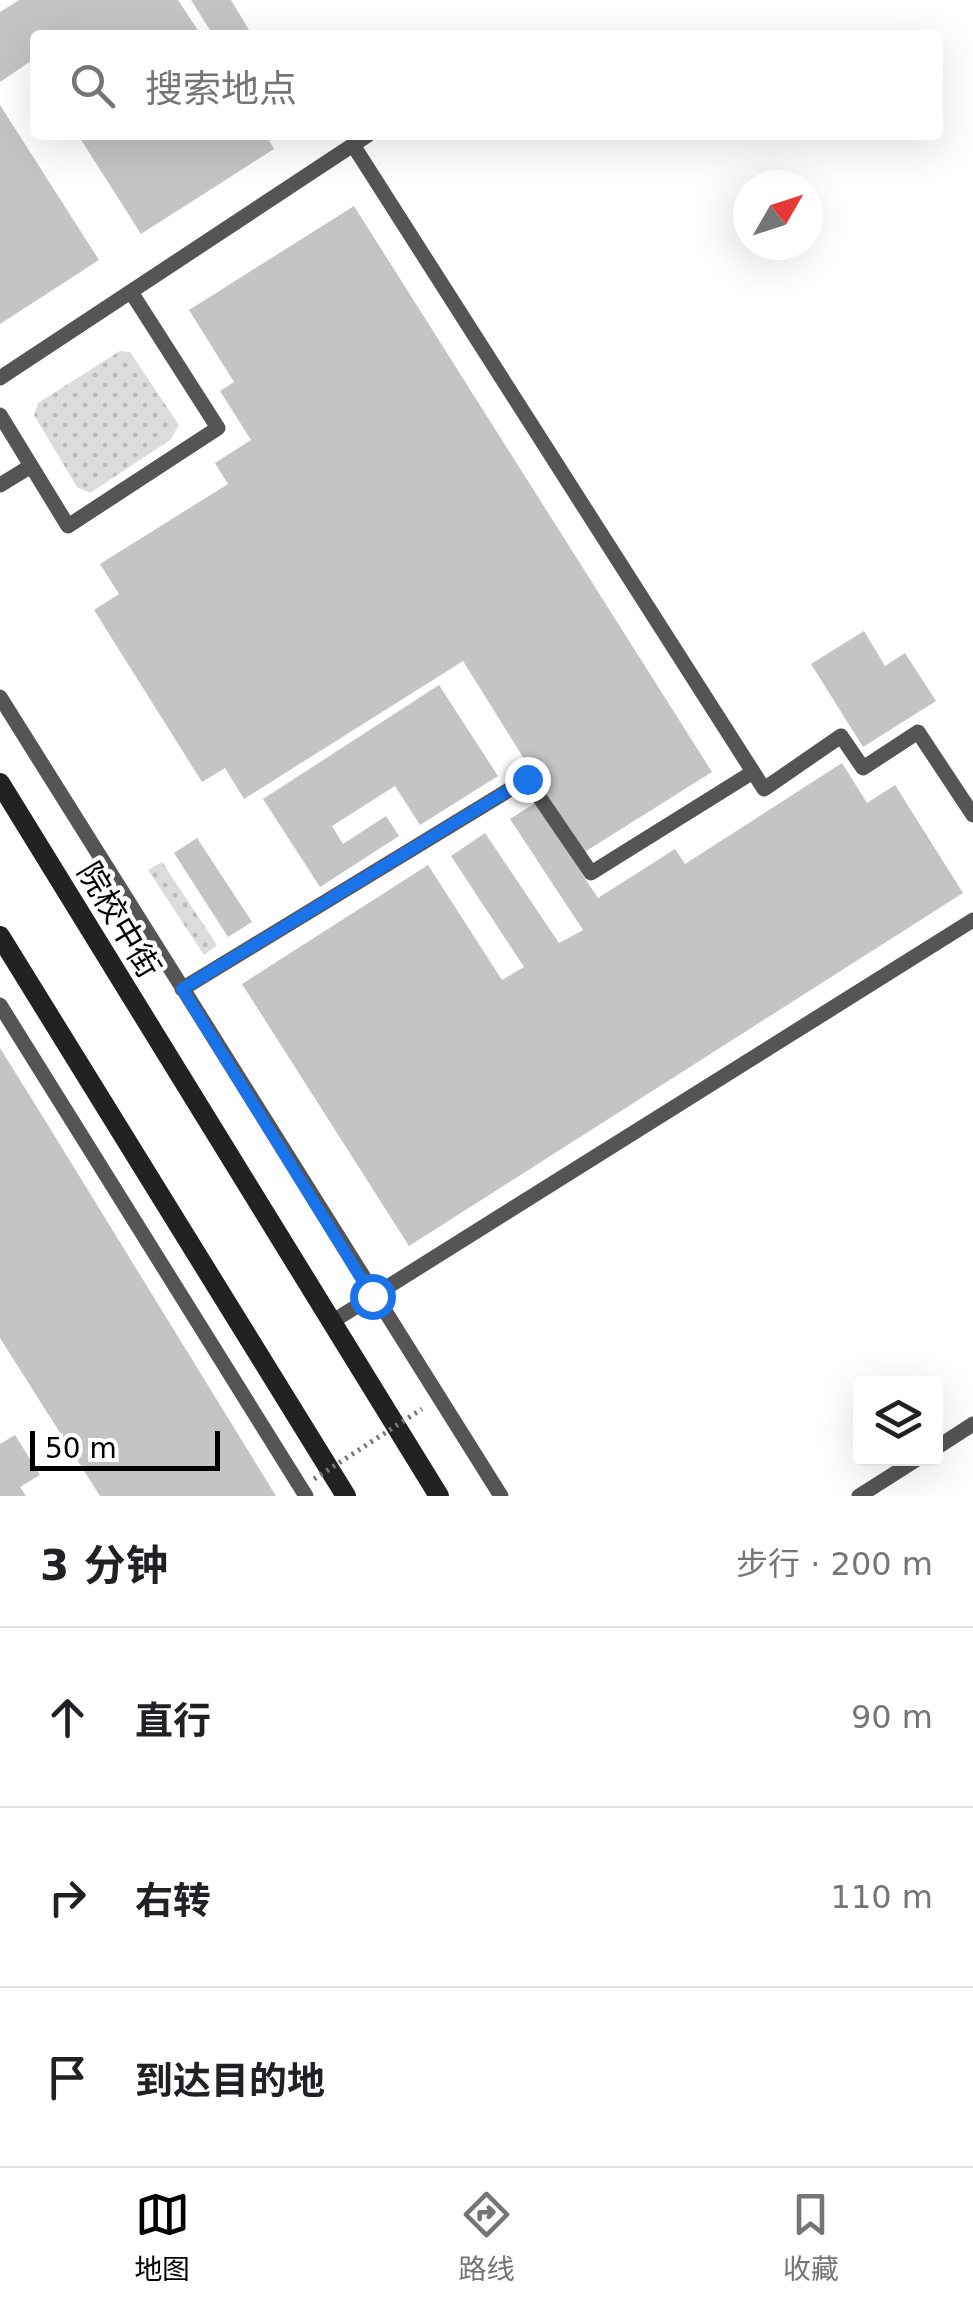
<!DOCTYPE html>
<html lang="zh">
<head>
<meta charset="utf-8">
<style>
	:root { --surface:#fff; --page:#f6f6f6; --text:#202124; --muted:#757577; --line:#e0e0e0; --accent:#000 }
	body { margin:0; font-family:"DejaVu Sans","Noto Sans SC",sans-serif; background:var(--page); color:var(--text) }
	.controls { position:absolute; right:30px; bottom:30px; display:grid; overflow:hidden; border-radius:10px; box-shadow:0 10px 40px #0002 }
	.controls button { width:90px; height:90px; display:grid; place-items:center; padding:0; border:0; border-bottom:2px solid var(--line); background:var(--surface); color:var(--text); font:50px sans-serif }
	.compass { position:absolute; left:733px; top:170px; width:90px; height:90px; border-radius:50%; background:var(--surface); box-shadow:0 10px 40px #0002; rotate:51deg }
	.scale { position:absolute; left:30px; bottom:25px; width:190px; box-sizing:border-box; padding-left:10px; border:5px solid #000; border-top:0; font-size:28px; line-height:35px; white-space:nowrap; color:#000; -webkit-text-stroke:8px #fff; paint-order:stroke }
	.stop { position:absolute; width:30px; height:30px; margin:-22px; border:8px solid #1a73e8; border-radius:50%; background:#fff }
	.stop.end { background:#1a73e8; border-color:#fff; box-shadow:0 2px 10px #0008 }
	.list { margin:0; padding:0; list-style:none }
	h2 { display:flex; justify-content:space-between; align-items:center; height:130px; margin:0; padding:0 40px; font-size:42px }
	h2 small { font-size:32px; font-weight:400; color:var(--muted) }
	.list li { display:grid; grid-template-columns:65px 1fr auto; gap:30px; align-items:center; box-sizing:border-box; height:180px; padding:0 40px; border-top:2px solid var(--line) }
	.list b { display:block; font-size:38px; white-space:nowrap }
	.list em { font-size:32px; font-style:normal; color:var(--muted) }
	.icon { flex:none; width:55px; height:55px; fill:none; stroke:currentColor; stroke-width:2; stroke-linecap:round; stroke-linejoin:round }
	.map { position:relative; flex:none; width:973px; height:1496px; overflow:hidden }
	.search { position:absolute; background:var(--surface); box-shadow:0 10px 40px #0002; left:30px; right:30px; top:30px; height:110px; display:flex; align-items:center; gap:25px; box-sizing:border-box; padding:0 35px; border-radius:10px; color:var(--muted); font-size:38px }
	.sheet { height:670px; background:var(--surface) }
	nav { display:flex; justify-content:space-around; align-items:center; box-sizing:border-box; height:140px; border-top:2px solid var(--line); background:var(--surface); font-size:28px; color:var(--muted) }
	nav a { display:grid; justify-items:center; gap:5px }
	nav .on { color:var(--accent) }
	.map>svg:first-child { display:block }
</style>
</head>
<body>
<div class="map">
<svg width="973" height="1496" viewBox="0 0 973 1496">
	<defs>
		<pattern id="garden-dots" width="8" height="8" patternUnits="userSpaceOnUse" patternTransform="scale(2.5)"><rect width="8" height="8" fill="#dcdcdc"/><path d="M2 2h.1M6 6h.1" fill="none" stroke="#bbb" stroke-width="1.8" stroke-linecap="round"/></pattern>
	</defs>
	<rect width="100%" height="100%" fill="#fff"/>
	<!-- garden -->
	<path fill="url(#garden-dots)" d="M120 351 130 352 179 425 170 440 90 493 77 487 34 415 38 403Z
		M162 862 217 945 204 955 148 870Z"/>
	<!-- building -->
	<path fill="#c4c4c4" d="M19 0H178L201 35H35V67L31 61 0 82V12Z
		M191 0H231L252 35H213Z
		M0 105 99 260 0 324Z
		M78 135H266L274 149 141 234Z
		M354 206 712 772 583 853 463 661 244 799 225 768 202 782 94 610 119 594 100 564 228 484 215 463 251 440 220 391 234 382 189 310Z
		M864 631 885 666 905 653 936 701 863 747 811 664Z
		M439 685 498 776 420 825 395 786 332 826 343 844 386 816 399 836 320 887 263 799Z
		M842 763 867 803 895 785 963 893 409 1246 242 984 428 865 502 980 524 967 451 856 485 833 559 943 583 930 510 819 535 803 598 898 675 849 685 864Z
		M197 838 252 922 228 937 174 853Z
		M0 1048 43 1117 276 1496H100L0 1338Z
		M15 1435 40 1475 20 1487 26 1496H0V1444Z"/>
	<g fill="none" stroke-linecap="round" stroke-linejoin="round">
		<!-- lane -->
		<path stroke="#555" stroke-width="15" d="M353 145 764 789 841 736 863 768 918 732 973 815
			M0 378 368 135
			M0 415 68 526 218 428 131 292
			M0 485 31 466
			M0 697 501 1496
			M182 989 527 779 591 873 753 772
			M0 1005 306 1496
			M330 1323 973 920
			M936 1448 973 1424
			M859 1496 919 1458"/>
		<!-- secondary -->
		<path stroke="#222" stroke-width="20" d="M0 783 439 1496
			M0 936 346 1496"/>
		<!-- path-bridge -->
		<path stroke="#777" stroke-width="5" stroke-dasharray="2.5 5" stroke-linecap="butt" d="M314 1479 422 1409"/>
	</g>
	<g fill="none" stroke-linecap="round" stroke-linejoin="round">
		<!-- route -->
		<path stroke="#1a73e8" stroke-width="12" d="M372 1296 182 989 527 779"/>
	</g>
	<g text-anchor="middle" stroke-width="9" stroke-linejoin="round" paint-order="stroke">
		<!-- street labels -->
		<g font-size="32" fill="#000" stroke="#fff">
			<text transform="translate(119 920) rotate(59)" y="11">院校中街</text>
		</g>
	</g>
</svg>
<div class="controls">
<button><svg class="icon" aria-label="layers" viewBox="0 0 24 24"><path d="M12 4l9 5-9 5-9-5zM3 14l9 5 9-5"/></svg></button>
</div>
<svg class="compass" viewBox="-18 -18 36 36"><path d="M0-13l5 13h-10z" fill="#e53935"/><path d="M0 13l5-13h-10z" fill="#757577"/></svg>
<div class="scale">50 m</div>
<div class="stop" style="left:372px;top:1296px"></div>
<div class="stop end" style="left:527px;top:779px"></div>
<div class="search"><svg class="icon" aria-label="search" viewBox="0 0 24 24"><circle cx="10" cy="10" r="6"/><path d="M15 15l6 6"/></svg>搜索地点</div>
</div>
<section class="sheet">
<h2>3 分钟<small>步行 · 200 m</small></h2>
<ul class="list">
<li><svg class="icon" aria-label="ahead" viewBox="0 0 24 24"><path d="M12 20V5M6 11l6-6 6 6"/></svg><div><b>直行</b></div><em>90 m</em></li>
<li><svg class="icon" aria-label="right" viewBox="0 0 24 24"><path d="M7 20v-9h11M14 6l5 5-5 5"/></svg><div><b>右转</b></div><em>110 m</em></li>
<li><svg class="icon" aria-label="arrive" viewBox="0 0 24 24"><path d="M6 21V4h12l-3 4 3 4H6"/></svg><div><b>到达目的地</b></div></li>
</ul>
</section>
<nav>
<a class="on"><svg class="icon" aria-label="map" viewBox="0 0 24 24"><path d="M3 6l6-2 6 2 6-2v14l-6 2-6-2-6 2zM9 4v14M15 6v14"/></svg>地图</a>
<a><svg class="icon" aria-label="directions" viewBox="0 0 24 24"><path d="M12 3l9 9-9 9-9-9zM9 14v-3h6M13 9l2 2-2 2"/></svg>路线</a>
<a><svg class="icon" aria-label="saved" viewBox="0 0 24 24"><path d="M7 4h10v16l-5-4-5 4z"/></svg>收藏</a>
</nav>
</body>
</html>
